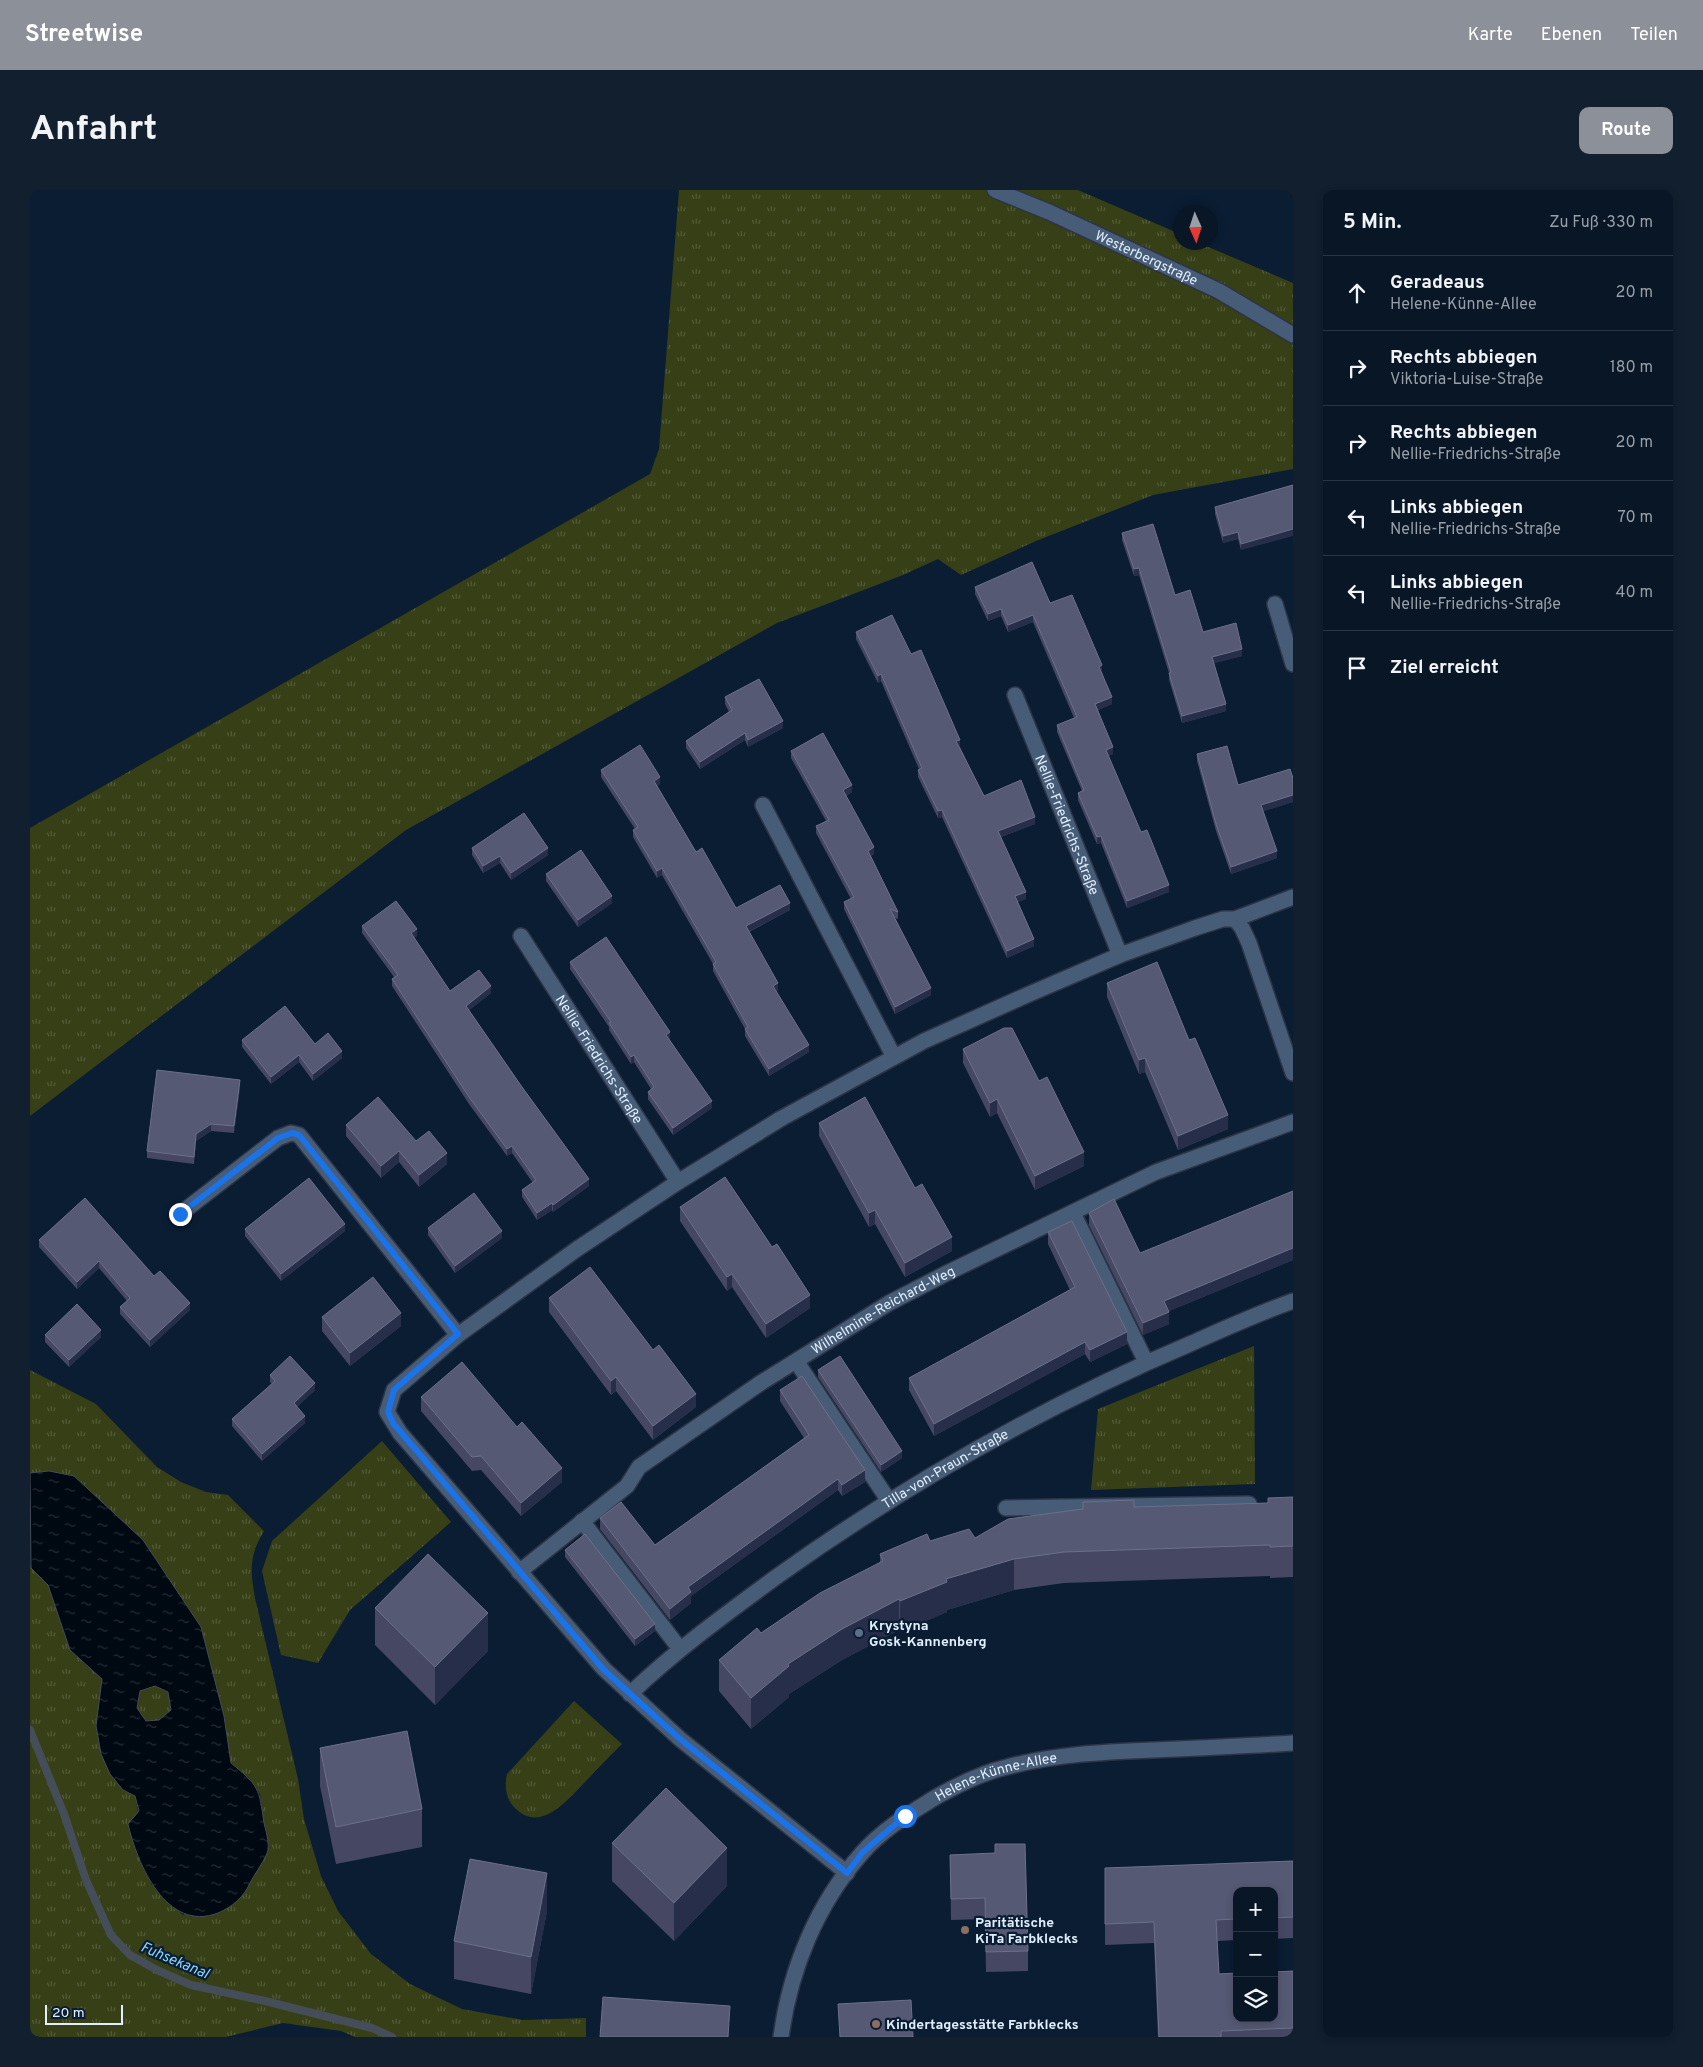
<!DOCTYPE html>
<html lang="de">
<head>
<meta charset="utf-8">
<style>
	:root { --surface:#081626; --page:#111f2e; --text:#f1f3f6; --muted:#989fa7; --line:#293543; --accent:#8c9099 }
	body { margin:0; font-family:Overpass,sans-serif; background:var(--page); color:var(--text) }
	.controls { position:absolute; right:15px; bottom:15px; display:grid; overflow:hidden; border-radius:10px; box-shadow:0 2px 8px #0003 }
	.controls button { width:45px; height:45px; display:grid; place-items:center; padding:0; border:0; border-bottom:1px solid var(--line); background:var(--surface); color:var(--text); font:25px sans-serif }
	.compass { position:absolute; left:1143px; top:15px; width:45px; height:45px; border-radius:50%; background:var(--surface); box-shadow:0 2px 8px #0003; rotate:177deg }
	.scale { position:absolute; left:15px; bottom:12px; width:78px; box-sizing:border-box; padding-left:5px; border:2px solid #e1eefd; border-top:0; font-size:14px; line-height:18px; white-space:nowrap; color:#e1eefd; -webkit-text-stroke:4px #0a1d33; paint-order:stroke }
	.stop { position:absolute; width:15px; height:15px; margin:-11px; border:4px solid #1a73e8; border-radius:50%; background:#fff }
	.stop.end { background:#1a73e8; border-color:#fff; box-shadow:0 1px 5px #0008 }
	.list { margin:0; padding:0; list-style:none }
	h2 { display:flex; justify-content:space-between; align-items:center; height:65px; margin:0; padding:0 20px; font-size:21px }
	h2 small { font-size:16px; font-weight:400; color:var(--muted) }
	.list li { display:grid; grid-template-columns:32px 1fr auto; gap:15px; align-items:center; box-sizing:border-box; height:75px; padding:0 20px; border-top:1px solid var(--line) }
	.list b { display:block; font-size:19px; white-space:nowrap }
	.list p { margin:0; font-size:16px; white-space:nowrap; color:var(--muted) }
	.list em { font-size:16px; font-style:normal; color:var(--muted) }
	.icon { flex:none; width:28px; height:28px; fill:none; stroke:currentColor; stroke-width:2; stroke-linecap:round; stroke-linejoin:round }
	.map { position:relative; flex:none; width:1263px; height:1847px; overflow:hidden; border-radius:10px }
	header { display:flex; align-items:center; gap:30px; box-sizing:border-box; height:70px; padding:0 25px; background:var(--accent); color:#fff }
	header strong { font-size:24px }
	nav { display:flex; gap:28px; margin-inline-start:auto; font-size:18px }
	.intro { display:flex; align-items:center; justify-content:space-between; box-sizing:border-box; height:120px; padding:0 30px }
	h1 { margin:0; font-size:35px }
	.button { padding:12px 22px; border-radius:10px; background:var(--accent); color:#fff; font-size:18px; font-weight:700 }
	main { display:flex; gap:30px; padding:0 30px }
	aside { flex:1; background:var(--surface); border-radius:10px; box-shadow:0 2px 8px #0003 }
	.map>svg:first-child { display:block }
</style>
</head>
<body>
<header>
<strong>Streetwise</strong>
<nav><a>Karte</a><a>Ebenen</a><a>Teilen</a></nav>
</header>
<div class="intro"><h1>Anfahrt</h1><a class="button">Route</a></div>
<main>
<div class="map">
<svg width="1263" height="1847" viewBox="0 0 1263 1847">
	<defs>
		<pattern id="grass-tufts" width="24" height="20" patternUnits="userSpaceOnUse" patternTransform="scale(1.25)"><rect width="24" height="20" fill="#373f16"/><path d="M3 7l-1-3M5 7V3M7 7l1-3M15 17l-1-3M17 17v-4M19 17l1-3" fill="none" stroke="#545b39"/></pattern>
		<pattern id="water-ripples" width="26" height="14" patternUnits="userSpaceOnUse" patternTransform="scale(1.25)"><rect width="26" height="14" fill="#000811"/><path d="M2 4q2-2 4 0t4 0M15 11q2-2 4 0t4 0" fill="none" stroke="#252c35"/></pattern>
	</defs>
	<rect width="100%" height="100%" fill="#0a1d33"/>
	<!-- grass -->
	<path fill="url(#grass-tufts)" d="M649 0H1048L1150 44V52L1169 53 1263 93V279L1123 305 1006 351 931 385 908 369 873 385 747 433 376 640 0 926V638L620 284 629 259Z
		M1224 1156 1225 1294 1061 1300 1068 1219Z
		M0 1180 66 1214 127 1277 151 1292 176 1302 198 1305 234 1341C219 1366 220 1380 225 1408L268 1589 274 1629 291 1686 308 1721 341 1764 380 1794 432 1819 493 1830 556 1828V1847H325L311 1841 253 1833 196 1847H0V1374L1 1378 18 1395 40 1460 72 1489 66 1536 93 1600 105 1606 121 1694 153 1725 227 1680 238 1661 230 1604 219 1588 201 1573 194 1526 171 1437 113 1350 44 1287 19 1281 0 1283Z
		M352 1251 421 1332 320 1420 288 1473 251 1465 232 1381 242 1351Z
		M125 1496 138 1502 141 1520 129 1530 115 1531 107 1518 110 1501Z
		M544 1511 592 1554C580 1566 568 1578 557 1590 540 1607 512 1644 486 1619 476 1610 474 1597 477 1584Z"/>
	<!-- water -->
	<path fill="url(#water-ripples)" stroke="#444d58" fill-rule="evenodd" d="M19 1281 44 1286 113 1350 171 1437 194 1526 201 1573C229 1596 229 1598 234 1633 236 1641 239 1651 238 1660 237 1667 224 1685 220 1693 214 1707 202 1717 188 1723 136 1743 107 1673 98 1634L109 1621 105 1606 93 1600 80 1584 71 1564 66 1536 72 1489 40 1460 18 1395 1 1378 0 1283ZM125 1496 138 1502 141 1520 129 1530 116 1531 107 1518 110 1501Z"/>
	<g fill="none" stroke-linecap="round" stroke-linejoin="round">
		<!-- stream -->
		<path stroke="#444d58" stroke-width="8" d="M0 1540 34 1624 56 1690 81 1745 100 1765 127 1780 161 1795 235 1811 342 1838 362 1847"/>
		<defs>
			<path id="lane" d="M1043 1023 1116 1172
				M766 1171 859 1311
				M976 1318 1219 1314
				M552 1331 650 1459"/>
			<g id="street">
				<path d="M1245 414 1263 474"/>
				<path id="s1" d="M985 505 1090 765"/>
				<path d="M733 615 864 867"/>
				<path d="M1205 729 1212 738 1219 753 1263 883"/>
				<path id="s2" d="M491 746 648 992"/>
				<path d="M150 1024 248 948 261 943 269 945 428 1145"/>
				<path id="s3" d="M489 1382 597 1296 609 1277 732 1192 859 1113 919 1082 1126 982 1263 932"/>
				<path id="s4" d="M600 1504C646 1460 697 1423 749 1385 878 1293 1016 1215 1162 1153 1196 1138 1229 1123 1263 1111"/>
				<path d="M817 1683 650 1549 574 1479 370 1243 357 1222 364 1200 428 1145 547 1059 648 992 752 928 894 851 997 805 1090 765 1165 738 1193 729H1205L1263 707"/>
				<path id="s5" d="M751 1847C760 1779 787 1714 832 1663 851 1641 877 1625 901 1610 925 1596 950 1583 977 1577 1025 1564 1074 1562 1123 1560 1170 1558 1216 1556 1263 1553"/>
			</g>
			<g id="secondary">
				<path id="s6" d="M965 0 1019 22 1189 101 1263 145"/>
			</g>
		</defs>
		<!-- lane casing -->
		<use href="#lane" stroke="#2d3447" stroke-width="18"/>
		<!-- street casing -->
		<use href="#street" stroke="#2d3447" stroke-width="18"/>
		<!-- secondary casing -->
		<use href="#secondary" stroke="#2d3447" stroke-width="18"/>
		<!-- lane -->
		<use href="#lane" stroke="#475c76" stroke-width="15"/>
		<!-- street -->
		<use href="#street" stroke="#475c76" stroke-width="15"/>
		<!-- secondary -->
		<use href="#secondary" stroke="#475c76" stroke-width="15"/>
	</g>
	<!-- wall -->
	<path fill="#464763" d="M1263 295 1211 360 1208 349 1193 353 1185 324V317Z
		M1092 343 1145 405 1173 442 1212 466 1184 473 1196 521 1152 533 1139 490V483L1109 385 1104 386 1092 350Z
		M945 397 1020 413 1072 482 1082 514 1068 520 1083 564 1078 566 1111 642 1139 702 1097 718 1071 653 1067 654 1048 610V603L1052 601 1027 542V535L1044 528 1003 432 978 442 971 426 958 431 945 404Z
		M826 442 881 464 930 557 954 606 1005 634 971 647 996 709 987 712 1004 756 977 768 912 627 908 628 888 587V580L889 579 851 491 848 493 826 449Z
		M695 507 753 538 718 557 715 550 670 579 656 558V551L699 522 695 514Z
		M761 561 822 602 816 606 844 664 841 666 868 722V729L865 728 901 805 865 824 814 719V712L821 709 786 643V636L796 631 761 568Z
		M1167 564 1208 595 1263 588V612L1233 621 1247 668 1201 684 1186 641 1167 571Z
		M571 580 630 594 627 596 666 662 706 718 760 720 719 742 748 800 746 801 779 862 739 886 715 846V839L683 781V774L632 685 627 688 603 647V640L605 639 571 587Z
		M442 658 518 665 481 690 470 673 453 683 442 665Z
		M516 684 582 713 548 737 516 691Z
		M332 736 387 746 384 748 420 801 461 803 439 820 559 996 523 1022 522 1020 507 1030 492 1007V1000L503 993 482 963 477 966 439 914 362 796V789L364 787 332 743Z
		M540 772 640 849V850L682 918 643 945 618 909V902L621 899 604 872 601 874 579 840V837L540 779Z
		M1077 793 1198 939 1148 960 1115 882 1109 884 1077 807Z
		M212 850 285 854 312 868 283 891 269 872 241 894 212 857Z
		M933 859 1054 976 1005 1000 967 923 960 927 933 873Z
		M210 897 204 943 181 941 166 951 164 974 117 968V961Z
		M789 933 885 998 922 1061 875 1087 845 1034 839 1037 789 946Z
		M316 935 386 951 417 974 389 997 369 972 351 988 316 946Z
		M650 1017 780 1118 736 1148 702 1097 697 1101 650 1031Z
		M1059 1023 1110 1063 1263 1070 1139 1121V1134L1113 1145 1059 1035Z
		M398 1038 472 1048 425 1083 398 1045Z
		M215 1039 315 1041 251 1091 215 1046Z
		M1018 1042 1097 1154 1060 1172 1055 1164 904 1246 879 1200V1188L1040 1100 1018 1054Z
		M9 1050 124 1086 160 1120 120 1157 90 1124V1117L97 1111 69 1078 47 1099 9 1057Z
		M519 1108 666 1217 623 1250 586 1201 581 1205 519 1122Z
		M292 1127 371 1136 320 1176 292 1141Z
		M15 1145 71 1147 39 1177 15 1152Z
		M788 1180 872 1268 851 1282 788 1187Z
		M240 1185 285 1200 267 1217 275 1233 232 1271 202 1236V1229L242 1194 240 1192Z
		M750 1200 835 1292 812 1306 808 1300 661 1406V1413L640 1430 570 1339V1328L625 1355 774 1248 750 1211Z
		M391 1207 532 1292 491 1326 451 1280 442 1281 391 1221Z
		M1263 1307V1387L1240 1388V1386L1034 1393 984 1400 917 1420V1422L870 1442 869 1440 812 1470 759 1504V1507L721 1539 689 1501V1470L731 1443 850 1372V1364L900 1351 945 1348 1104 1317 1238 1313Z
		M535 1360 625 1441 605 1456 535 1367Z
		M345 1418 458 1461 405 1515 345 1455Z
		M290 1558 392 1619V1657L306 1674 290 1596Z
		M582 1653 697 1696 644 1751 582 1691Z
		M920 1665 998 1761V1781L956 1782 955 1729 921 1730Z
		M1263 1671V1748L1244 1749V1701H1207V1750L1187 1751 1189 1784 1263 1781V1847H1128L1124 1753 1075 1755V1678Z
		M517 1721 501 1804 424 1789V1751Z"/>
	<!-- shaded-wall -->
	<path fill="#272e49" d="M1263 339V346L1211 360V354Z
		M1208 342V349L1193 353V346Z
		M1109 378V385L1104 386V379Z
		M971 419V426L958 431V424Z
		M1003 425V432L978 442V435Z
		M1212 459V466L1182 474V467Z
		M1072 475V482L1069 484V477Z
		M851 484V491L848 493V486Z
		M1082 507V514L1065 521V514Z
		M1196 514V521L1152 533V526Z
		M753 531V538L718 557V550Z
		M715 543V550L670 579V572Z
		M930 550V557L926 558V551Z
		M1083 557V564L1076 567V560Z
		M630 587V594L624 598V591Z
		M822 595V602L813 607V600Z
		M1263 605V612L1231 622V615Z
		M912 620V627L908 628V621Z
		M1005 627V634L968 648V641Z
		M1071 646V653L1067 654V647Z
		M844 657V664L838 668V661Z
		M518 658V665L481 690V683Z
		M1247 661V668L1201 684V677Z
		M470 666V673L453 683V676Z
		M632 678V685L627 688V681Z
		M1139 695V702L1097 718V711Z
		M996 702V709L985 713V706Z
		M582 706V713L548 737V730Z
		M760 713V720L716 743V736Z
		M387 739V746L381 750V743Z
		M1004 749V756L977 768V761Z
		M748 793V800L743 803V796Z
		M461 796V803L436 823V816Z
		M901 798V805L865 824V817Z
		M640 842V849L636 852V845Z
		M779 855V862L739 886V879Z
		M312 861V868L283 891V884Z
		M269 865V872L241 894V887Z
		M604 865V872L601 874V867Z
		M1115 868V882L1109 884V870Z
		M210 890V897L204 943V936Z
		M967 909V923L960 927V913Z
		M682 911V918L643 945V938Z
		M1198 925V939L1148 960V946Z
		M181 934V941L166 951 164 974 166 944Z
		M482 956V963L477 966V959Z
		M369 961V972L351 988V976Z
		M1054 962V976L1005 1000V986Z
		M417 963V974L389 997V985Z
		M559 989V996L523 1022V1015Z
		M522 1013V1020L507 1030V1023Z
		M845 1020V1034L839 1037V1023Z
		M315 1034V1041L251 1091V1084Z
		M472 1041V1048L425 1083V1076Z
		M922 1047V1061L875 1087V1073Z
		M1263 1058V1070L1134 1123V1111Z
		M69 1071V1078L47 1099V1092Z
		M702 1084V1097L697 1101V1087Z
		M780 1105V1118L736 1148V1134Z
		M160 1113V1120L120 1157V1150Z
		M1139 1122V1134L1113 1145V1133Z
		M371 1123V1136L320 1176V1163Z
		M71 1140V1147L39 1177V1170Z
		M1097 1142V1154L1060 1172V1160Z
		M1055 1152V1164L904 1246V1234Z
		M586 1187V1201L581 1205V1191Z
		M285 1193V1200L264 1220V1213Z
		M666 1204V1217L623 1250V1236Z
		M275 1226V1233L232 1271V1264Z
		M872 1261V1268L851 1282V1275Z
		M532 1278V1292L491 1326V1313Z
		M835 1280V1292L812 1306V1295Z
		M808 1289V1300L661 1406V1413L640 1430V1419L658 1397Z
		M984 1369V1400L917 1420V1422L870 1442V1411L916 1389Z
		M869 1409V1440L812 1470 759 1504V1507L721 1539V1508L758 1474 812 1439Z
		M458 1423V1461L405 1515V1477Z
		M625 1434V1441L605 1456V1449Z
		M697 1658V1696L644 1751V1713Z
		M517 1683V1721L501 1804V1767Z"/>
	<!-- building -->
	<path fill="#565973" stroke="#6c7089" d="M1263 295V339L1211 354 1208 342 1193 346 1185 317Z
		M1123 334 1145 405 1160 400 1173 442 1206 433 1212 459 1182 467 1196 514 1152 526 1139 483 1141 482 1109 378 1104 379 1092 343Z
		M1002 372 1020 413 1042 405 1072 475 1069 477 1082 507 1065 514 1083 557 1076 560 1111 642 1117 640 1139 695 1097 711 1071 646 1067 647 1048 603 1054 600 1027 535 1047 527 1003 425 978 435 971 419 958 424 945 397Z
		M862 425 881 464 891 460 930 550 926 551 954 606 991 590 1005 627 968 641 996 702 985 706 1004 749 977 761 912 620 908 621 888 580 892 578 851 484 848 486 826 442Z
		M729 489 753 531 718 550 715 543 670 572 656 551 702 520 695 507Z
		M793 543 822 595 813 600 844 657 838 661 868 722 860 719 901 798 865 817 814 712 824 707 786 636 799 630 761 561Z
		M610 555 630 587 624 591 666 662 672 658 706 718 750 695 760 713 716 736 748 793 743 796 779 855 739 879 715 839 718 837 683 774 686 772 632 678 627 681 603 640 608 637 571 580Z
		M1197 556 1208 595 1260 579 1263 588V605L1231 615 1247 661 1201 677 1186 634 1167 564Z
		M494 623 518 658 481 683 470 666 453 676 442 658Z
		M551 660 582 706 548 730 516 684Z
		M366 711 387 739 381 743 420 801 449 780 461 796 436 816 492 897 559 989 523 1015 522 1013 507 1023 492 1000 506 990 482 956 477 959 439 907 362 789 368 785 332 736Z
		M576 747 640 842 636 845 682 911 643 938 618 902 624 897 604 865 601 867 579 833 581 832 540 772Z
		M1127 772 1159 850 1165 848 1198 925 1148 946 1115 868 1109 870 1077 793Z
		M255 816 285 854 298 843 312 861 283 884 269 865 241 887 212 850Z
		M974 838H982L1009 891 1017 887 1054 962 1005 986 967 909 960 913 933 859Z
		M127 880 210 890 204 936 181 934 166 944 164 967 117 961Z
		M348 907 386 951 399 941 417 963 389 985 369 961 351 976 316 935Z
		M835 907 885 998 892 994 922 1047 875 1073 845 1020 839 1023 789 933Z
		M695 987 742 1057 747 1054 780 1105 736 1134 702 1084 697 1087 650 1017Z
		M279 988 315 1034 251 1084 215 1039Z
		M1263 1001V1058L1134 1111 1139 1122 1113 1133 1059 1023 1084 1009 1110 1063Z
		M444 1003 472 1041 425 1076 398 1038Z
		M55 1008 124 1086 130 1081 160 1113 120 1150 90 1117 100 1108 69 1071 47 1092 9 1050Z
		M1042 1031 1097 1142 1060 1160 1055 1152 904 1234 879 1188 1045 1097 1018 1042Z
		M560 1077 623 1160 629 1155 666 1204 623 1236 586 1187 581 1191 519 1108Z
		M343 1087 371 1123 320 1163 292 1127Z
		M47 1114 71 1140 39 1170 15 1145Z
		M260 1166 285 1193 264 1213 275 1226 232 1264 202 1229 245 1191 240 1185Z
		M810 1166 872 1261 851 1275 788 1180Z
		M432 1172 487 1237 492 1232 532 1278 491 1313 451 1266 442 1267 391 1207Z
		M772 1186 835 1280 812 1295 808 1289 658 1397 661 1402 640 1419 570 1328 591 1312 625 1355 779 1245 750 1200Z
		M1263 1307V1356L1240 1357V1355L1034 1362 984 1369 916 1389 917 1392 870 1411 869 1409 812 1439 758 1474 759 1476 721 1508 689 1470 727 1438 731 1443 790 1403 853 1371 850 1364 897 1344 900 1351 939 1339 945 1348 978 1329 1053 1319V1312L1104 1310V1317L1238 1313V1308Z
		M555 1344 625 1434 605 1449 535 1360Z
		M398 1364 458 1423 405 1477 345 1418Z
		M377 1541 392 1619 306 1637 290 1558Z
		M636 1598 697 1658 644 1713 582 1653Z
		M965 1654H995L998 1761 956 1762 955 1708 921 1709 920 1665 965 1663Z
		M440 1669 517 1683 501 1767 424 1751Z
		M1263 1671V1727L1244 1728V1701H1207V1729L1186 1730 1189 1784 1207 1783V1828H1244V1782L1263 1781V1838L1191 1841V1847H1129L1124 1732 1075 1734V1678Z
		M573 1807 700 1816 698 1847H570Z
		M881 1810 883 1847H810L808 1814Z"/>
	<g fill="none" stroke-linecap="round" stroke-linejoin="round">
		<!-- route -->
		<path stroke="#1a73e8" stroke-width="6" d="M150 1024 248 948 262 943 269 945 428 1144 364 1200 358 1222 363 1233 574 1480 650 1549 817 1683 833 1662 875 1626"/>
	</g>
	<!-- markers -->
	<circle fill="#5c6f8a" stroke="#0a1d33" stroke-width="2" cx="829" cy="1443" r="5"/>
	<g fill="#8d6e63" stroke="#0a1d33" stroke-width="2">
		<circle cx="935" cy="1740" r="5"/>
		<circle cx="846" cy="1834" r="5"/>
	</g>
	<g text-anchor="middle" stroke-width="4.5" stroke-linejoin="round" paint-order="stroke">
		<!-- street labels -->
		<g font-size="14" fill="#e1eefd" stroke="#0a1d33">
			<text dy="5" stroke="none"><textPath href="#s6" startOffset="166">Westerbergstraße</textPath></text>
			<text dy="5" stroke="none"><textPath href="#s1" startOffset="140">Nellie-Friedrichs-Straße</textPath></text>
			<text dy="5" stroke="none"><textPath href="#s2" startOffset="146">Nellie-Friedrichs-Straße</textPath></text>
			<text dy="5" stroke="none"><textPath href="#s3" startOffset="451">Wilhelmine-Reichard-Weg</textPath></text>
			<text dy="5" stroke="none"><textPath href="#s4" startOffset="388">Tilla-von-Praun-Straße</textPath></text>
			<text dy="5" stroke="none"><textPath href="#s5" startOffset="361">Helene-Künne-Allee</textPath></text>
		</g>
		<!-- poi labels -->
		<g font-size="14" font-weight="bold" fill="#e1eefd" stroke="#0a1d33" text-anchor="start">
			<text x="839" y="1440">Krystyna<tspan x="839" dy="16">Gosk-Kannenberg</tspan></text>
			<text x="945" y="1737">Paritätische<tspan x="945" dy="16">KiTa Farbklecks</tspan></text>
			<text x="856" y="1839">Kindertagesstätte Farbklecks</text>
		</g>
		<!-- water labels -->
		<g font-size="15" font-style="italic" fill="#86d6fb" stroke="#0a1d33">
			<text transform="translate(145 1770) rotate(23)" y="5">Fuhsekanal</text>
		</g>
	</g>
</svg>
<div class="controls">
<button>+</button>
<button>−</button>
<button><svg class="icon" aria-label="layers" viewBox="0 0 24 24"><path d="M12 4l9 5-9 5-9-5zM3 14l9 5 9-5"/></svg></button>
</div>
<svg class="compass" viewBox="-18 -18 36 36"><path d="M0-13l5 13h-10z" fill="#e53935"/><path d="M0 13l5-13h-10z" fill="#989fa7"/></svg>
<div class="scale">20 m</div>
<div class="stop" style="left:875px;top:1626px"></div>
<div class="stop end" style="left:150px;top:1024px"></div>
</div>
<aside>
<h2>5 Min.<small>Zu Fuß · 330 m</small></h2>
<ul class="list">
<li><svg class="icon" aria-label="ahead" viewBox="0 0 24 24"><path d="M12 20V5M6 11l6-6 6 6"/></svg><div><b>Geradeaus</b><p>Helene-Künne-Allee</p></div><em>20 m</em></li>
<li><svg class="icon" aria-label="right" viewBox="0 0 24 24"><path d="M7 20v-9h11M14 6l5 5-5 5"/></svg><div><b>Rechts abbiegen</b><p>Viktoria-Luise-Straße</p></div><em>180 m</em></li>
<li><svg class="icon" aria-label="right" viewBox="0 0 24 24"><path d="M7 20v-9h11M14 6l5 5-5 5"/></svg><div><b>Rechts abbiegen</b><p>Nellie-Friedrichs-Straße</p></div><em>20 m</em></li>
<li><svg class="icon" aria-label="left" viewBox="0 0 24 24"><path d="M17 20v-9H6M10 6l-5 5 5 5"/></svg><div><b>Links abbiegen</b><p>Nellie-Friedrichs-Straße</p></div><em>70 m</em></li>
<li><svg class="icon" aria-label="left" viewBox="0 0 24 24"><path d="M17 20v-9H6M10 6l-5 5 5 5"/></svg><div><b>Links abbiegen</b><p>Nellie-Friedrichs-Straße</p></div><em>40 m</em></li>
<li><svg class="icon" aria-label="arrive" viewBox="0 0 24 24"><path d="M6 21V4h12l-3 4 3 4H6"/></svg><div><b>Ziel erreicht</b></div></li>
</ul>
</aside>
</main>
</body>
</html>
